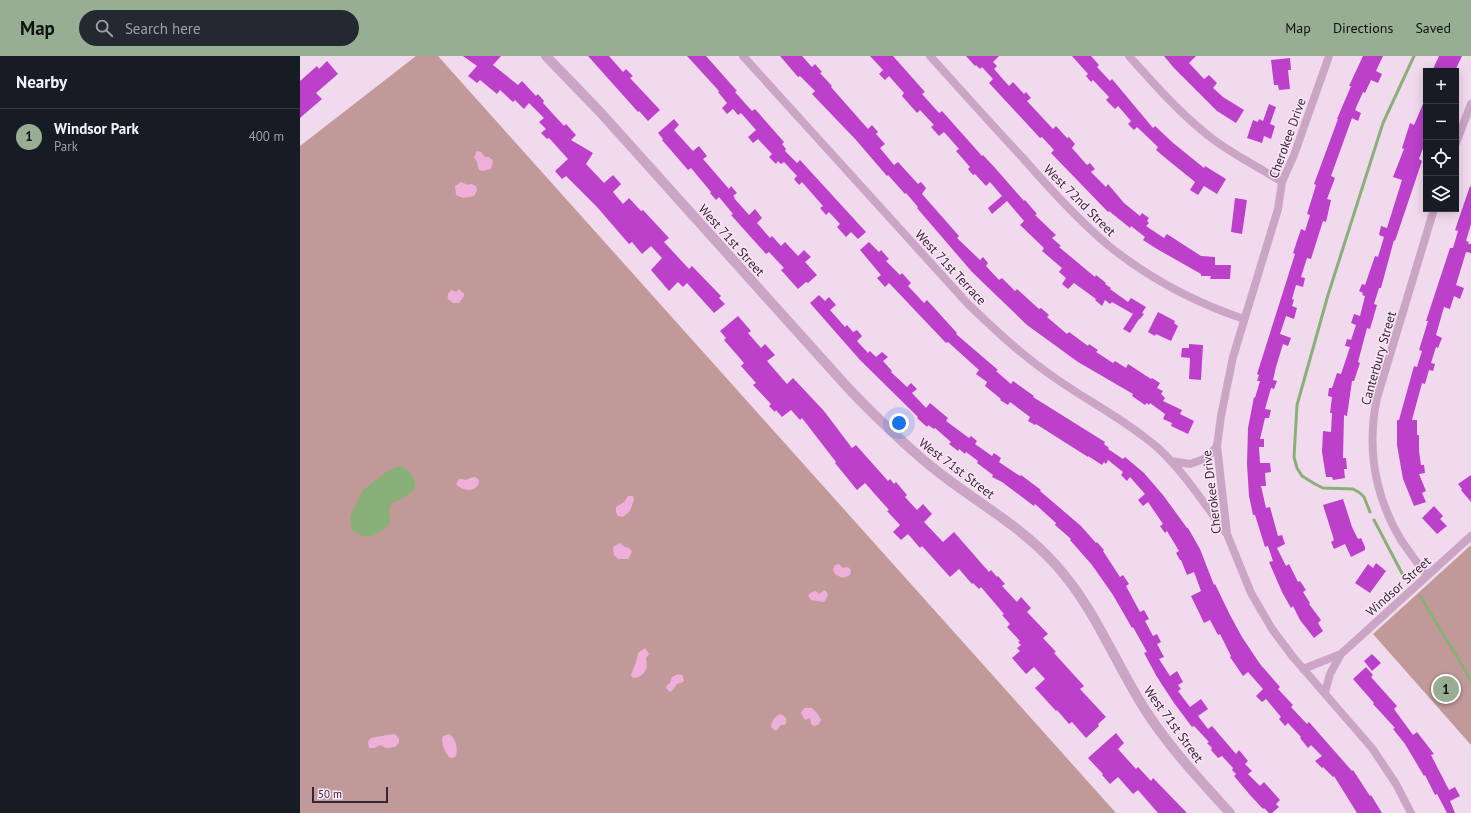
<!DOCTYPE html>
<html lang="en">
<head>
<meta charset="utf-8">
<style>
	:root { --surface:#171b24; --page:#242831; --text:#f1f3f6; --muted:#9ea1a6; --line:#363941; --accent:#98ae93 }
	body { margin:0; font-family:"PT Sans",sans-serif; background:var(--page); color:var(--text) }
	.controls { position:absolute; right:12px; top:12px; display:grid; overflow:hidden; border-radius:0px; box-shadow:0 2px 10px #0003 }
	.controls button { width:36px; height:36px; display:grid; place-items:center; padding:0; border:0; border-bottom:1px solid var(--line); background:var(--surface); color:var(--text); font:20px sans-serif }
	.scale { position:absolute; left:12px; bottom:10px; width:76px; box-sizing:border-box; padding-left:4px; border:2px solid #362736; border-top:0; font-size:11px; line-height:14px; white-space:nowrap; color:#362736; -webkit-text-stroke:3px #fae6f6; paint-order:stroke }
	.you { position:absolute; left:599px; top:367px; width:14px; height:14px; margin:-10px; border:3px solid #fff; border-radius:50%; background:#1a73e8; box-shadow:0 0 0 6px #1a73e833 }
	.badge { display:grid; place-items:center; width:26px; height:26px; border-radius:50%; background:var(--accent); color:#111; font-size:13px; font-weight:700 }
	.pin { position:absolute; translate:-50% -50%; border:2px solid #fff; box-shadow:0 1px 4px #0006 }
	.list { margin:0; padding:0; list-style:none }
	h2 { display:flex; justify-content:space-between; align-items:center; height:52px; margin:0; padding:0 16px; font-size:17px }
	h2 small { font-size:13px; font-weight:400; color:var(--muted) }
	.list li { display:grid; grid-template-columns:26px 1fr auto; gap:12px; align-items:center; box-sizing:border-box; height:56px; padding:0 16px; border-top:1px solid var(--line) }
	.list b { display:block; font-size:15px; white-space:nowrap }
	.list p { margin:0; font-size:13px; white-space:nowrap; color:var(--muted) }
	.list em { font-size:13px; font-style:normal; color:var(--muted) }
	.icon { flex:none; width:22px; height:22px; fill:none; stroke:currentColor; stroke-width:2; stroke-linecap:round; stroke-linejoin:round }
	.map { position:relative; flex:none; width:1171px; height:757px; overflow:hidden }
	header { display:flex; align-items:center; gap:24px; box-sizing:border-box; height:56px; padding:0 20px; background:var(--accent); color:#111 }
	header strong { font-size:19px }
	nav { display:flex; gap:22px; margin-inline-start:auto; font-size:14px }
	.search { width:280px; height:36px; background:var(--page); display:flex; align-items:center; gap:10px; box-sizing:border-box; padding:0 14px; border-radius:22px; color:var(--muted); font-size:15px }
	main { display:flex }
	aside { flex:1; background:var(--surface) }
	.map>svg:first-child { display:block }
</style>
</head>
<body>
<header>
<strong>Map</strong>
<div class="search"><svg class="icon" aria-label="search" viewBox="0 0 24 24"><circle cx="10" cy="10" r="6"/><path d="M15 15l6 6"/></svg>Search here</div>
<nav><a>Map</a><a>Directions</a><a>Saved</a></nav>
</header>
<main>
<aside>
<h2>Nearby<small></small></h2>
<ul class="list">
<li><span class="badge">1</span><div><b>Windsor Park</b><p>Park</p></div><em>400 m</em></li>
</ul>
</aside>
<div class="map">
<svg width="1171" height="757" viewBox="0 0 1171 757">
	<rect width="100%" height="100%" fill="#f2daee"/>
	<!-- green -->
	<path fill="#c29999" d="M116 0H138L816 757H0V90Z
		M1171 489V689L1073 578Z"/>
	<!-- sand -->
	<path fill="#efafdb" d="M177 95 181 96 185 101H189L193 105 191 113 183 115 179 114 177 106 174 101Z
		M161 126 168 129 171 128 176 130 177 134 174 140 163 142 156 139 155 130Z
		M159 233 164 238V240L159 247H153L148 243C147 239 148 236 152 234L156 236Z
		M175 421 179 424C179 437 163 436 156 428L159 423H162L166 424 170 422Z
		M328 440H333L334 444 330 455 323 461 318 460 316 456V451L324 446Z
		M320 487 325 491 329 492 332 496 328 503H318L314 499 313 491Z
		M539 508 543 512 548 511 551 514 550 519 543 522C537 520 530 516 535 509Z
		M524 534 527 536 528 539 524 546 511 544 508 540 510 537 515 535 520 538Z
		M345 592 349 598 346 602 347 611 344 617 339 621 333 622 331 619 336 606 338 597Z
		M378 618 382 619 384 624 383 626 377 628 372 635 370 636 366 632 367 629 370 627 372 621Z
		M504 652H512L517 657 521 664 518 669 514 670 511 668 510 662 505 664 501 657Z
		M480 658C486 660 488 664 485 669H481L476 675 471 671C472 665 474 661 480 658Z
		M93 678 96 679 99 683V687L95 691 86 692 80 689 75 692H69L68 686 71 682Z
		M149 678C156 683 158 692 156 700L153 702H150C145 697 140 686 143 680Z"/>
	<!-- water -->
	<path fill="#89b078" d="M102 410C112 417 116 422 115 433L104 442 92 447 89 452 90 467C78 480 67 486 52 474L50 460 63 434 85 417 94 412Z"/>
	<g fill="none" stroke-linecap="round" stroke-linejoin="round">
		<!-- stream -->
		<path stroke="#89b078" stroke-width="3" d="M1070 456 1064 441 1060 437 1053 433 1023 432 1015 428 1002 420 997 412 994 401 997 349 1028 239 1083 67 1114 0
			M1074 464 1105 523
			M1120 540 1171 624"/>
	</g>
	<!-- building -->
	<path fill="#bc40ca" d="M163 0H201L193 9 218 29 222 25 236 40 238 38 244 45 243 47 264 70 266 68 276 79 271 84 293 97 286 108 304 127 313 119 321 128 313 136 323 148 329 142 341 155 343 154 369 182 364 186 389 213 392 210 421 240 419 242 425 248 414 257 387 227 383 231 378 226 369 235 351 214 362 202 351 190 342 198 332 186 329 188 297 151 266 120 262 123 255 115 268 103 249 82 247 83 241 77 246 73 239 66 244 62 229 47 224 53 215 44 213 46 200 34 197 38 180 24 177 27 168 20 177 10Z
		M288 0H309L323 16 326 13 333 20 330 22 360 54 348 65 339 55 338 56Z
		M387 0H406L437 35 435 36 452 55 455 53 484 86 482 88 486 93 485 95 497 107 500 104 566 176 558 183 551 176 546 181 537 171 540 168 529 156 526 159 520 152 523 150 502 126 499 129 494 123 497 120 484 106 481 108 478 105 476 108 469 101 472 98 458 83 453 87 448 81 456 74 441 57 438 59 433 53 427 58 422 52 427 47 418 36 419 35Z
		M480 0H502L512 11 515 8 522 16 520 17 532 30 531 31 568 73 572 69 578 76 576 78 585 88 580 92 594 109 598 106 618 128 621 126 626 132 622 138 659 180 657 182 680 204 683 201 688 207 686 210 699 224 702 222 715 235 717 233 739 253 741 252 749 259 747 261 767 278 769 276 788 290 789 288 798 294 796 296 813 307 815 305 826 312 828 308 851 323 852 322 860 327 857 332 863 335 861 338 865 342 863 345 882 354 880 358 894 365 888 378 871 370 872 367 863 363 865 358 850 347 849 349 847 347 845 349 832 340 833 338 778 306 727 269 672 216 617 152 618 151 606 137 605 138 588 119 587 120 556 84 512 38 515 35 500 20 498 21Z
		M570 0H593L625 36 622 38 639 57 642 55 682 100 683 99 696 113 724 145 725 144 737 158 735 159 756 179 752 182 761 190 759 191 795 221 796 219 806 227 805 228 811 232 810 233 828 246 831 242 846 251 842 257 844 258 840 263H839L830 277 823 273 833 258 812 246 810 248 805 244 802 250 795 244 796 243 774 227 768 233 762 228 766 222 759 216 762 212 742 195 744 192 720 169 724 165 707 145 692 158 688 152 702 140 690 126 686 130 675 118 673 119 668 113 670 111 656 95 659 93 652 85 644 76 639 80 631 71 634 69 620 54 617 57 602 40 604 37 589 20 585 24 579 18 583 14Z
		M666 0H699L693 6 697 10 694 13 709 30 713 26 724 38 726 36 731 42 727 45 753 73 756 70 767 82 769 81 775 88 772 92 787 109 790 107 795 113 791 116 806 131 808 128 824 147 840 160 842 157 849 162 847 165 849 167 846 170 864 182 867 178 901 200 915 201V209H931L930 223H910L911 220H901V218L857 193 843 184 845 181 831 170 830 172 809 155 808 156 751 97 754 94 742 81 740 82 689 27 693 23 682 11 680 13 676 9 675 10Z
		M772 0H791L799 9 797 11 810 25 812 23 853 72 855 70 872 86 904 112 905 110 926 123 917 138 904 130 898 139 890 134 895 126 863 100 856 94 858 91 837 71 834 74 828 68 831 65 818 50 815 53 806 44 809 41 793 24 791 26 786 20 788 18Z
		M864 0H896L889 7 904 23 909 19 917 27 913 32 923 41 944 54 936 67 917 55 874 12Z
		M1063 0H1083L1076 15 1082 18 1078 27 1071 24 1065 37 1063 36 1055 54 1061 57 1058 65 1052 62 1031 120 1035 122 1027 143 1031 144 1026 166 1023 165 1011 203 1007 202 1001 221 1005 222 1003 231 996 229 992 243 994 244 992 250 997 252 994 263 986 260 980 278 991 282 988 290 983 288 976 311 973 324 977 325 974 333 971 332 965 353 971 354 969 362H965L960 383H964V391H959L960 407H970L971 416 965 417 966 430H961L966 452 970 451 978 480 982 479 985 488 977 492 986 510 989 508 998 526 1000 525 1006 534 1003 536 1010 547 1009 548 1021 564 1018 567 1023 575 1014 582 1000 564 993 550 991 552 982 536 969 506 973 505 968 490 965 491 955 459H953L949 440 947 408 948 372 954 341 955 342 960 325H957L959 319 957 318 995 198 993 197 1001 173 1005 175 1010 159 1007 158 1016 129 1014 128 1038 63H1037L1051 30H1049Z
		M1139 0H1162L1155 15H1132Z
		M990 2 991 14H988L990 33 979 34 978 29H974L971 4Z
		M27 5 38 18 16 37 22 43 0 62V25L17 10 19 13Z
		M1126 41V84L1119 103 1122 105 1095 185 1094 184 1081 232H1079L1074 248 1077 249 1070 273 1067 272 1058 306 1060 307 1054 325H1052L1047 360 1044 359 1043 402H1046L1047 413H1044L1045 422 1033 424 1032 421H1026L1022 396 1023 375 1031 376 1032 357H1030L1032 341 1028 340 1029 332H1032L1037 317 1041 318 1050 291 1045 290 1047 283 1051 284 1056 269 1051 267 1054 258 1060 260 1065 240 1062 239 1063 237 1059 235 1062 228 1065 229 1075 200 1078 201 1084 181 1079 179 1081 170 1087 172 1102 124 1093 121 1104 93 1102 92 1110 67 1114 69Z
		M969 48 976 51 970 68 975 70 971 83 964 80 962 87 947 82 953 64 958 66 959 63 963 65Z
		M374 63 379 69 374 74 393 95 399 90 407 100 403 103 429 133 431 130 437 137 433 140 435 141 434 142 449 159 455 153 462 162 457 167 470 182 472 180 481 190 485 186 498 200 504 194 511 201 505 206 517 219 508 227 506 226 498 233 481 214 484 212 469 196 466 198 431 159 433 158 419 141 416 144 410 137 411 136 391 112 388 114 362 84 363 83 358 77Z
		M1170 130 1171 131V168L1166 185 1169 186 1168 188H1171V197L1166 196 1156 229 1164 232 1160 243 1154 240 1150 253 1144 251 1136 279 1142 282 1138 292 1136 291 1131 307 1135 308 1133 315 1129 314 1125 328 1122 327 1112 364H1117V379H1119V395L1121 409H1124L1125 417 1119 418 1126 435 1122 437 1126 446 1114 450 1103 423 1097 389V364H1099L1114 310 1117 311 1122 295 1119 294 1128 265H1126L1150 192H1153L1158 175 1155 174Z
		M935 142 947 144 942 178 931 176Z
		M569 186 579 196 581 194 589 203 586 205 600 219 602 217 611 227 608 230 624 247 627 244 657 277 656 278 698 314 696 315 711 328 713 325 734 340 733 341 805 386 804 388 809 392 808 393 823 403 825 401 844 417 863 439 887 472H888L900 493 914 529 915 528 930 559 942 581 960 608 980 631 978 633 993 649 991 651 1007 668 1009 666 1052 715 1053 714 1070 740 1071 739 1082 757H1057L1034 720 1033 721 1023 711 1022 712 1015 705 1022 700 1011 689 1008 692 1000 682 1001 681 988 667 985 670 979 663 981 661 966 643 962 646 956 640 963 633 948 616 943 620 930 601 931 600 920 578 918 579 910 564 904 567 891 540 901 535 894 516 887 519 881 504H880L876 497 879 495 867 475 865 477 860 470 863 468 848 446 843 450 838 444 845 438 830 421 827 425 821 419 823 416 808 404 806 408 804 406 802 409 788 400V401L736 368 735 369 728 365 730 361 710 346 708 349 700 344 701 343 685 330 687 326 676 318 679 314 648 286 646 287 589 227 585 231 577 222 581 219 560 194Z
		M519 239 525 245 529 241 536 249 530 254 545 271 547 269 553 276 557 274 562 280 557 285 568 297 570 295 576 301 582 296 588 301 583 305 592 315 591 316 607 331 611 327 617 333 612 337 626 352 630 347 648 362 646 365 669 382 671 380 677 385 675 388 692 400 694 397 701 402 699 406 720 420 721 419 741 434 740 435 781 470 796 487 797 486 804 494 803 495 820 521 823 519 829 528 826 530 840 556 844 554 849 563 845 565 853 580 857 578 861 586 857 588 864 601 859 603 870 620 877 615 883 626 878 629 881 633 878 635 890 651 901 643 908 653 898 660 908 673 912 670 936 698 939 694 948 705 945 708 952 715 948 718 960 730 964 726 980 744 976 748 979 751 972 757H969L964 752 963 753 950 739 934 720 936 718 932 714 933 712 922 700 918 702 911 694 912 692 907 687 909 686 894 670 892 671 874 647 857 621 844 597 847 596 833 571 832 572 813 539 792 509 770 484 771 483 755 469 756 467 735 448 734 450 702 426 692 421 693 419 677 407 678 405 666 396 665 398 659 393 658 395 649 388 651 386 635 372 634 373 628 369 627 371 617 362 618 361 560 304 510 247Z
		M858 256 875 265 874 267 878 270 871 285 856 278 855 280 848 276Z
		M438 260 451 275 448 277 461 292 465 288 475 299 467 305 487 328 493 322 524 355 552 392 556 389 588 425 590 423 594 428 596 426 607 439 605 441 617 454 623 448 632 458 624 466 643 486 654 476 689 516 691 514 697 521 698 520 705 528 702 530 717 546 721 541 731 552 727 556 748 578 743 582 756 596 754 597 784 630 780 633 806 661 798 668 799 670 786 682 772 666 769 668 757 654 756 655 735 632 745 623 734 611 726 618 712 602 720 595 717 592 721 589 718 586 720 585 707 571 710 568 702 559 704 558 681 531 679 533 673 527 672 528 659 513 650 521 622 490 620 492 608 478 601 484 593 476 600 469 587 455 589 454 565 427 557 434 535 407 536 406 502 362 500 364 491 354 482 361 476 354 475 356 469 350 471 348 453 329 456 327 441 310 444 307 424 284 426 282 420 275Z
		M889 288 903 289 901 324 889 323 890 302 881 301 882 292H889Z
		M1171 419V446L1161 434 1162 433 1158 428Z
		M1043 443 1052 471 1058 483 1061 482 1065 491V494L1051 501 1045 488 1034 493 1031 486 1034 484 1023 449Z
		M1134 450 1143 460 1140 463 1147 470 1137 478 1122 462Z
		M1076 507 1086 515 1070 537 1055 527 1068 508 1073 512Z
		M1072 598 1081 607 1072 615 1064 605Z
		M1066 611 1073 619 1071 621 1097 650 1094 653 1113 679 1117 676 1134 698 1131 699 1149 734 1155 731 1160 740 1150 745 1155 757H1147L1137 738 1135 739 1125 719 1124 720 1105 688 1093 673 1095 672 1073 648 1074 647 1053 623Z
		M816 677 824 687 818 693 836 713 838 711 851 725 853 722 887 757H858L838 734 833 738 818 721 810 728 802 719 803 718 788 702Z"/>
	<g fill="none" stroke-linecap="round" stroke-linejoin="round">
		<!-- minor -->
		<path stroke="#cba5c6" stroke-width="8" d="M443 0 668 248C696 275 725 302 758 324 791 347 827 365 858 392 884 416 905 449 926 477
			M630 0C661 34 691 68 722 101 749 132 777 163 809 190 849 222 896 247 944 263
			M829 0C856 30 882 60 914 84 936 100 960 112 982 126
			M1029 0 994 99 982 126 978 153 933 301 921 360 917 390 927 478 951 537 972 573 993 601 1072 692 1096 728 1111 757
			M1156 87 1171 48
			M871 405 890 408 907 402 917 390
			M1127 519C1118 508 1109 496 1101 484 1081 451 1070 411 1073 372 1073 362 1075 352 1077 342L1134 153
			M1003 613 1041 598 1171 480
			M1025 636 1030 618 1041 598"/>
		<!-- tertiary -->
		<path stroke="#cba5c6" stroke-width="10" d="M246 0 301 57 549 333C578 363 608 393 642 419 680 448 723 472 755 508 795 552 813 603 844 652 868 690 899 723 930 757"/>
	</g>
	<g text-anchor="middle" stroke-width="3" stroke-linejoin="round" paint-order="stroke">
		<!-- street labels -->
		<g font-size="13" fill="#362736" stroke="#fae6f6">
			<text transform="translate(987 82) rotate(-70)" y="5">Cherokee Drive</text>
			<text transform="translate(780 144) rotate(45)" y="5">West 72nd Street</text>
			<text transform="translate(432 184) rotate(48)" y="5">West 71st Street</text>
			<text transform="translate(651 211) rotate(47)" y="5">West 71st Terrace</text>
			<text transform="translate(1078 302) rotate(-74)" y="5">Canterbury Street</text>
			<text transform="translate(657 412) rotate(37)" y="5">West 71st Street</text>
			<text transform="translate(911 436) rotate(-97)" y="5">Cherokee Drive</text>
			<text transform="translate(1098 530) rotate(-42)" y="5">Windsor Street</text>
			<text transform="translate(874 668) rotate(54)" y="5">West 71st Street</text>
		</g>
	</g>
</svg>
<div class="controls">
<button>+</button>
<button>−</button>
<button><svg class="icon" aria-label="locate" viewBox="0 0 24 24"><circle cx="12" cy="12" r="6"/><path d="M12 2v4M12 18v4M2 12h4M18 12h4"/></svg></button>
<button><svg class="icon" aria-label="layers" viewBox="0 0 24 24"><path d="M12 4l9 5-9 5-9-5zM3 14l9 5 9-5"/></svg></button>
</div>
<div class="scale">50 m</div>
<div class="you"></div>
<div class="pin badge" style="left:1146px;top:633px">1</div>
</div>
</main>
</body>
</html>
